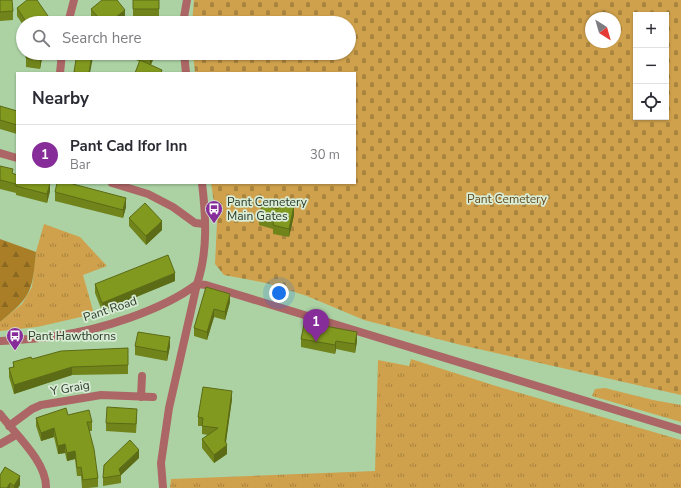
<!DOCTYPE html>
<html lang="en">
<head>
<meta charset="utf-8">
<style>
	:root { --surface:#fff; --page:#f2f2f3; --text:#2b2b33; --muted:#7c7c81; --line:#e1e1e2; --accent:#872d99 }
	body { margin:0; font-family:"Nunito Sans",sans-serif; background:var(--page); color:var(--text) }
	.controls { position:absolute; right:12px; top:12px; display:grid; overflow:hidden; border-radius:0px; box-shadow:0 1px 3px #0004 }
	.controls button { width:36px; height:36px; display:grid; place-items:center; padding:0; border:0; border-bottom:1px solid var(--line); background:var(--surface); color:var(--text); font:20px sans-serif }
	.compass { position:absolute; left:585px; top:12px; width:36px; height:36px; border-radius:50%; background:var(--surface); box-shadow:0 1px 3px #0004; rotate:143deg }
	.you { position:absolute; left:279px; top:293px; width:14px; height:14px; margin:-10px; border:3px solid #fff; border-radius:50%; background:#1a73e8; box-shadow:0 0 0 6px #1a73e833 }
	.badge { display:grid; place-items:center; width:26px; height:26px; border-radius:50%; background:var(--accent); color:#fff; font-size:13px; font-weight:700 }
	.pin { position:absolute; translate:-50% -33px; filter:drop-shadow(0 1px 2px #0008) }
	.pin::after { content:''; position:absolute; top:21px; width:14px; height:12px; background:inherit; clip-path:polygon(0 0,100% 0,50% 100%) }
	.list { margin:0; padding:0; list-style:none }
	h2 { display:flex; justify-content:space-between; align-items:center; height:52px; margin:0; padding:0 16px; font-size:17px }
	h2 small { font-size:13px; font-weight:400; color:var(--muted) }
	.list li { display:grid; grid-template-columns:26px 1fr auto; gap:12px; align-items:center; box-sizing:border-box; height:60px; padding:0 16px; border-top:1px solid var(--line) }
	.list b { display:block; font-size:15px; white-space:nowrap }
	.list p { margin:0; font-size:13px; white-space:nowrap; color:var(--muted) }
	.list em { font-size:13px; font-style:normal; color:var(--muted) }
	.icon { flex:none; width:22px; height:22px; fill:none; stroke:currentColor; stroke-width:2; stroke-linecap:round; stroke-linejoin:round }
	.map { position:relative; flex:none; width:681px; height:488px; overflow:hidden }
	.search { position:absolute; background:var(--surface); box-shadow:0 1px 3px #0004; left:16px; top:16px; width:340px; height:44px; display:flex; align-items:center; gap:10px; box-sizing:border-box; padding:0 14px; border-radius:22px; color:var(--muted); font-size:15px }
	.panel { position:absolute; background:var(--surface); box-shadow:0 1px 3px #0004; left:16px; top:72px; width:340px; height:112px; border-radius:0px }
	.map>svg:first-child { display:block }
</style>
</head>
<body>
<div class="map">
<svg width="681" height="488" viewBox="0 0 681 488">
	<defs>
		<pattern id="grass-tufts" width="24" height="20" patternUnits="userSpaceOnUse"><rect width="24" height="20" fill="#cfa14c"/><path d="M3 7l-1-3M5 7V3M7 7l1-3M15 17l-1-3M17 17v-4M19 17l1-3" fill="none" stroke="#a8843f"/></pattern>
		<pattern id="forest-firs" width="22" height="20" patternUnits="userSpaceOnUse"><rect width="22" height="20" fill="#aa7e26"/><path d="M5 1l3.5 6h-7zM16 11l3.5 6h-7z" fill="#8b6821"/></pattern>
		<pattern id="cemetery-stones" width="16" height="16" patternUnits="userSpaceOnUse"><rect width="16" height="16" fill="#cfa14c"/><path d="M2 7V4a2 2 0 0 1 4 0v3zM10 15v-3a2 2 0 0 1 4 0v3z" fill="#a8843f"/></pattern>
	</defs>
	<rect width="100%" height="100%" fill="#acd2a4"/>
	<!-- grass -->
	<path fill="url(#grass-tufts)" d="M44 224 80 237 107 266 83 275 94 314 37 327 0 331V322L22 304 32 287 36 252Z
		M411 359 496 386 681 440V488H170L171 479 375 471 378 360 409 366Z
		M605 388 653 400 681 405V422L592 396 595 389Z"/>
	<!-- forest -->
	<path fill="url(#forest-firs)" d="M0 239 36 252C32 292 32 296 0 322Z"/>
	<!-- cemetery -->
	<path fill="url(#cemetery-stones)" fill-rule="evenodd" d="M194 0H681V395L461 345 364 320 307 296 266 283 224 275 215 264 217 222 211 183H355V73H195L193 53H349V23H192ZM636 15H666V117H636ZM591 18H615V42H591Z"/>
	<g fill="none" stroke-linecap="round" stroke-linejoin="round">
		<!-- minor -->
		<path stroke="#ac6665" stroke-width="8" d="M68 23 74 0
			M60 73 62 53
			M0 153 17 158
			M112 183 148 194 173 207 195 223 205 224
			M141 397 142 376
			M0 414C15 434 47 462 46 488
			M9 426 32 409 41 405 101 395 153 397
			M0 444 16 435
			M163 488 161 463 169 408 197 284"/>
		<!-- tertiary -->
		<path stroke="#ac6665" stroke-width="8" d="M183 23 187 0
			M184 53 186 73
			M197 284 206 285 681 430
			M197 284C208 252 206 216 202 183
			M0 341C18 340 37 339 55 336 98 331 163 310 197 284"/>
	</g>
	<!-- wall -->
	<path fill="#70841b" d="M0 0 13 11V20L0 21Z
		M133 0H159V17H133Z
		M17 8 48 23H23V25L17 16Z
		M91 9 125 18 119 23H96L91 17Z
		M43 53 40 69 26 67V58Z
		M136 53H156L151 65 162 73 136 60Z
		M0 106 17 111V134L0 129Z
		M0 166 13 174 50 191 47 203 16 195V193L0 189Z
		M55 192 126 207 123 218 55 201Z
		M294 215 289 237 273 234V229L259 225V217Z
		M129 218 162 230 146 245 129 226Z
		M175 281 102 311 95 293V284Z
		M206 287 230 302 225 320 214 317 207 340 194 336V328Z
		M326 326 357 341 355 353 336 349 335 354 301 347V339Z
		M135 346H170L167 361 135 355Z
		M128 348V374L72 375 14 394 9 377V368L13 367V362L32 359Z
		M232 399 226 443 227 454 214 463 202 448V439L208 435 202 434V426H198V417Z
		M137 417 136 433 106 431V423Z
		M36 418 92 422V431H89L98 478V487L88 488H82L81 476H77L75 459 67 461 65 453 58 454 54 437 41 441 36 426Z
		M139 458 121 475V483L103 486V478Z
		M5 467 20 485 18 488H0Z"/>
	<!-- shaded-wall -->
	<path fill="#5b6b16" d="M125 10V18L119 23H108Z
		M48 16V23H38Z
		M41 53H43L40 69V60Z
		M92 53H93V57L90 73H89Z
		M152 53H156L150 66V57Z
		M50 183V191L47 203V194Z
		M126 198V207L123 218V210Z
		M294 206V215L289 237V229Z
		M162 221V230L146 245V236Z
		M175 273V281L102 311V303Z
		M230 294V302L225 320V312Z
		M214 309V317L207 340V332Z
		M357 332V341L355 353V344Z
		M170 337V346L167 361V352Z
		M336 341V349L335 354V345Z
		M72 367V375L14 394V385Z
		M232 391V399L225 447 227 445V454L214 463V455L225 441Z
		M54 428V437L41 441V433Z
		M65 444V453L58 454V446Z
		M139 450V458L121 475 119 469Z
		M75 451V459L67 461V453Z
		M20 476V485L18 488H14V486Z
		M10 483V488H7Z"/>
	<!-- building -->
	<path fill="#82991f" stroke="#5b6b16" d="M0 0H12L13 11 0 12Z
		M27 0H37L48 16 38 23H27L17 8Z
		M102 0H117L125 10 108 23H103L91 9Z
		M133 0H159V9H133Z
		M26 53H41L40 60 26 58Z
		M77 53H92L89 73H79L74 72Z
		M140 53H152L150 57Z
		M140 60 162 70 161 73H135Z
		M0 106 17 111V125L0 120Z
		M0 166 13 169 12 173 17 175V183H50L47 194 16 186V184L0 180Z
		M57 183H69L126 198 123 210 55 192Z
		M145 203 162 221 146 236 129 218Z
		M280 203 294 206 289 229 273 225 274 220 259 217 262 205 278 209Z
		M168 255 175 273 102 303 95 284Z
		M206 287 230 294 225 312 214 309 207 332 194 328Z
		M305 319 326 323 325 326 357 332 355 344 336 341 335 345 301 339Z
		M138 332 170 337 167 352 135 346Z
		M128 348V365L72 367 14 385 9 368 14 367 13 362 31 357 32 359 61 351Z
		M203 387 232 391 225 441 227 445 214 455 202 439 218 428 202 426 203 418 198 417Z
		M107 407 137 409 136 424 106 423Z
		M66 408 68 415 89 410 92 422H87L94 449 98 478 83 480 81 467 77 468 75 451 67 453 65 444 58 446 54 428 41 433 36 418Z
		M130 440 139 450 119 469 121 475 103 478 104 465Z
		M5 467 20 476 14 486 10 483 7 488H0V475Z"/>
	<!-- icons -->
	<defs>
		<symbol id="bus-pin" viewBox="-11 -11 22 30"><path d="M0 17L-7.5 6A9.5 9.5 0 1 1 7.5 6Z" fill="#872d99" stroke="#d9ecd5"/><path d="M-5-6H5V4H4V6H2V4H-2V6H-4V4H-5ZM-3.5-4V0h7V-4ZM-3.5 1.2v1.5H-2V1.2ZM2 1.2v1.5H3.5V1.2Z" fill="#fff"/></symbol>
	</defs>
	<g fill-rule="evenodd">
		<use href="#bus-pin" x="204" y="199" width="20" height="27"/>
		<use href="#bus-pin" x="5" y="326" width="20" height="27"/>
	</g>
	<g text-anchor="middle" stroke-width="3.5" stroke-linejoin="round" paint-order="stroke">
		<!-- park labels -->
		<g font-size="12" fill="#634b1f" stroke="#d9ecd5">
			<text x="507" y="203">Pant Cemetery</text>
		</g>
		<!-- poi labels -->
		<g font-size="12" fill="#2d3c2a" stroke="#d9ecd5" text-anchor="start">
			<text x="227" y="206">Pant Cemetery<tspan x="227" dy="14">Main Gates</tspan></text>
			<text x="28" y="340">Pant Hawthorns</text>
		</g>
		<!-- street labels -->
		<g font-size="12" fill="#2d3c2a" stroke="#d9ecd5">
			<text transform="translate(110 309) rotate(-18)" y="4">Pant Road</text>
			<text transform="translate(70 388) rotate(-10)" y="4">Y Graig</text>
		</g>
	</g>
</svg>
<div class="controls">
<button>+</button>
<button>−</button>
<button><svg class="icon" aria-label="locate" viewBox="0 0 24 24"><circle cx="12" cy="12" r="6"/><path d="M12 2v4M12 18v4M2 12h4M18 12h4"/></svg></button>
</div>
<svg class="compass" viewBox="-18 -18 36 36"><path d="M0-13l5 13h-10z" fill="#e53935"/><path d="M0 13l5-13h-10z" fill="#7c7c81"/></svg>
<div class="you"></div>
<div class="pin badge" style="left:316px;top:342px">1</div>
<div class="search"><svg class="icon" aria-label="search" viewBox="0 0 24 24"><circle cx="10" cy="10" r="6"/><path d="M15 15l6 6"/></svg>Search here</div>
<section class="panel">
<h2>Nearby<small></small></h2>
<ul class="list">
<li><span class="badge">1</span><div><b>Pant Cad Ifor Inn</b><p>Bar</p></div><em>30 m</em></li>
</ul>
</section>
</div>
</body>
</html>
